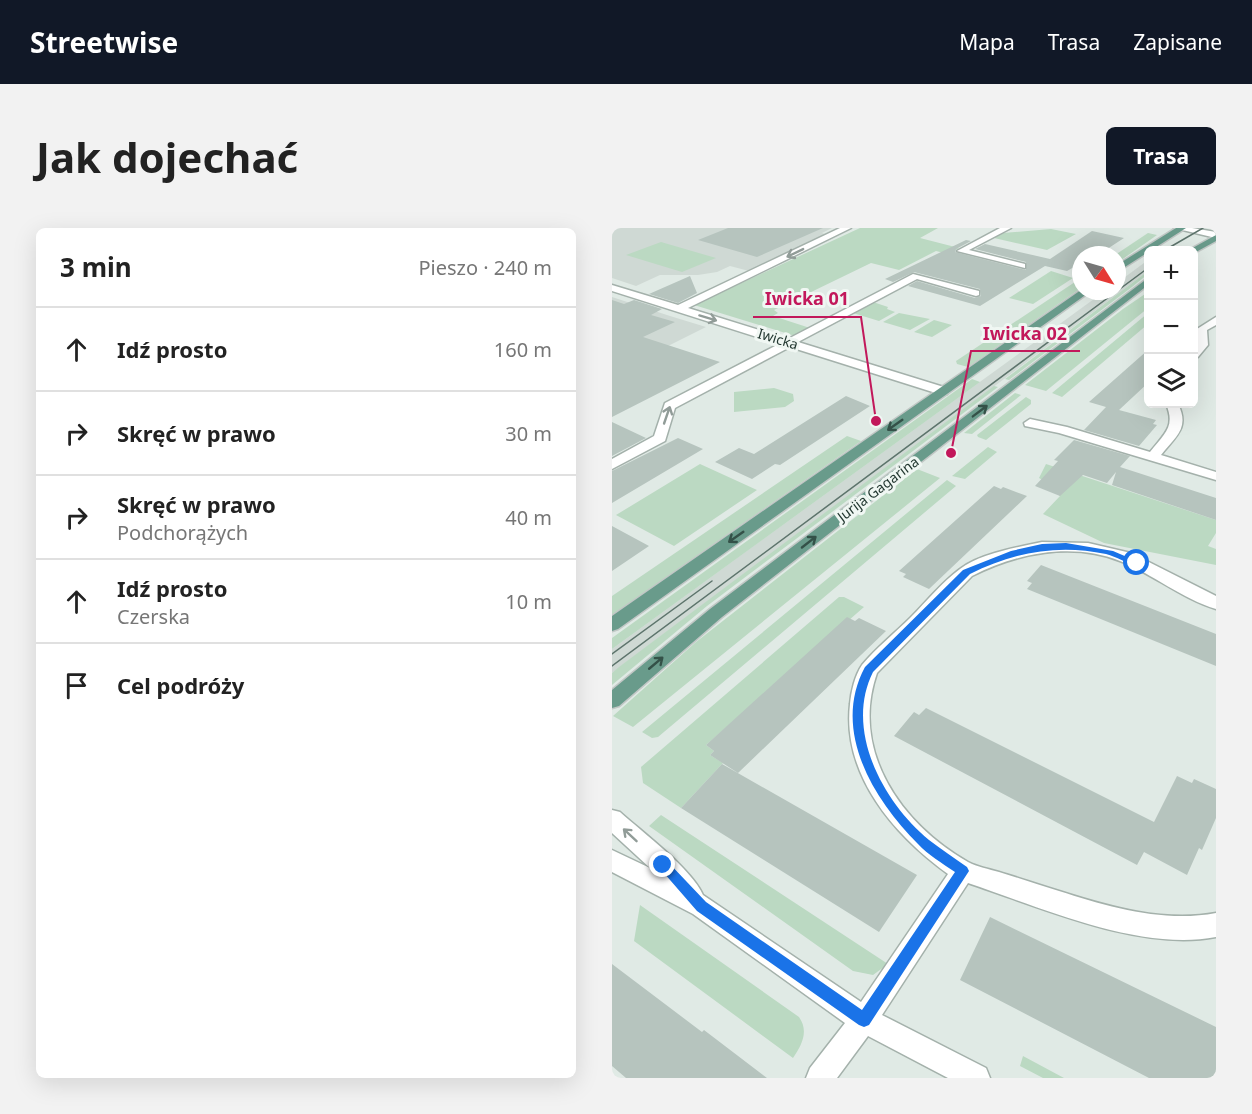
<!DOCTYPE html>
<html lang="pl">
<head>
<meta charset="utf-8">
<style>
	:root { --surface:#fff; --page:#f2f2f2; --text:#222; --muted:#767676; --line:#e0e0e0; --accent:#111827 }
	body { margin:0; font-family:"Noto Sans",sans-serif; background:var(--page); color:var(--text) }
	.controls { position:absolute; right:18px; top:18px; display:grid; overflow:hidden; border-radius:9px; box-shadow:0 6px 24px #0002 }
	.controls button { width:54px; height:54px; display:grid; place-items:center; padding:0; border:0; border-bottom:2px solid var(--line); background:var(--surface); color:var(--text); font:30px sans-serif }
	.compass { position:absolute; left:460px; top:18px; width:54px; height:54px; border-radius:50%; background:var(--surface); box-shadow:0 6px 24px #0002; rotate:127deg }
	.stop { position:absolute; width:18px; height:18px; margin:-14px; border:4px solid #1a73e8; border-radius:50%; background:#fff }
	.stop.end { background:#1a73e8; border-color:#fff; box-shadow:0 2px 6px #0008 }
	.list { margin:0; padding:0; list-style:none }
	h2 { display:flex; justify-content:space-between; align-items:center; height:78px; margin:0; padding:0 24px; font-size:26px }
	h2 small { font-size:20px; font-weight:400; color:var(--muted) }
	.list li { display:grid; grid-template-columns:39px 1fr auto; gap:18px; align-items:center; box-sizing:border-box; height:84px; padding:0 24px; border-top:2px solid var(--line) }
	.list b { display:block; font-size:22px; white-space:nowrap }
	.list p { margin:0; font-size:20px; white-space:nowrap; color:var(--muted) }
	.list em { font-size:20px; font-style:normal; color:var(--muted) }
	.icon { flex:none; width:33px; height:33px; fill:none; stroke:currentColor; stroke-width:2; stroke-linecap:round; stroke-linejoin:round }
	.map { position:relative; flex:none; width:604px; height:850px; overflow:hidden; border-radius:9px }
	header { display:flex; align-items:center; gap:36px; box-sizing:border-box; height:84px; padding:0 30px; background:var(--accent); color:#fff }
	header strong { font-size:28px }
	nav { display:flex; gap:33px; margin-inline-start:auto; font-size:21px }
	.intro { display:flex; align-items:center; justify-content:space-between; box-sizing:border-box; height:144px; padding:0 36px }
	h1 { margin:0; font-size:42px }
	.button { padding:15px 27px; border-radius:9px; background:var(--accent); color:#fff; font-size:21px; font-weight:700 }
	main { display:flex; gap:36px; padding:0 36px }
	aside { flex:1; background:var(--surface); border-radius:9px; box-shadow:0 6px 24px #0002 }
	.map>svg:first-child { display:block }
</style>
</head>
<body>
<header>
<strong>Streetwise</strong>
<nav><a>Mapa</a><a>Trasa</a><a>Zapisane</a></nav>
</header>
<div class="intro"><h1>Jak dojechać</h1><a class="button">Trasa</a></div>
<main>
<aside>
<h2>3 min<small>Pieszo · 240 m</small></h2>
<ul class="list">
<li><svg class="icon" aria-label="ahead" viewBox="0 0 24 24"><path d="M12 20V5M6 11l6-6 6 6"/></svg><div><b>Idź prosto</b></div><em>160 m</em></li>
<li><svg class="icon" aria-label="right" viewBox="0 0 24 24"><path d="M7 20v-9h11M14 6l5 5-5 5"/></svg><div><b>Skręć w prawo</b></div><em>30 m</em></li>
<li><svg class="icon" aria-label="right" viewBox="0 0 24 24"><path d="M7 20v-9h11M14 6l5 5-5 5"/></svg><div><b>Skręć w prawo</b><p>Podchorążych</p></div><em>40 m</em></li>
<li><svg class="icon" aria-label="ahead" viewBox="0 0 24 24"><path d="M12 20V5M6 11l6-6 6 6"/></svg><div><b>Idź prosto</b><p>Czerska</p></div><em>10 m</em></li>
<li><svg class="icon" aria-label="arrive" viewBox="0 0 24 24"><path d="M6 21V4h12l-3 4 3 4H6"/></svg><div><b>Cel podróży</b></div></li>
</ul>
</aside>
<div class="map">
<svg width="604" height="850" viewBox="0 0 604 850">
	<rect width="100%" height="100%" fill="#e0eae5"/>
	<!-- built -->
	<path fill="#cfd9d4" d="M0 0H220L210 5 213 6 137 43 118 38 105 44 86 47H48L24 58 0 50Z
		M536 32V43L0 445V421L493 63H505V55Z
		M0 69 58 88 94 99 0 146Z"/>
	<!-- green -->
	<path fill="#bbd9c2" d="M248 0H326L308 10 347 20 336 26 324 23 287 42 259 35 162 82 166 85 161 88 198 100 183 108 82 77Z
		M439 1 464 6 435 22 382 10 391 5Z
		M536 5 545 7 505 35V27H503Z
		M49 14 104 30 70 44 14 27Z
		M439 43 461 50 421 76 397 70Z
		M536 43V46L520 59 397 152 393 151Z
		M469 50V60L356 139 345 136 344 133Z
		M536 64V80L434 163 413 157 511 81Z
		M261 74 276 79 275 81 283 84 267 93 241 85Z
		M287 85 318 91 298 102 271 94Z
		M536 85V96L450 169 440 165Z
		M322 92 340 97 320 109 302 104Z
		M360 151 368 154 0 421V410Z
		M382 158 386 159 95 378 0 457V445L7 439Z
		M162 160 181 166 182 173 173 179 122 184V164Z
		M403 165 409 167 360 206 352 205Z
		M414 169 419 172V176L374 212 366 209 365 207Z
		M235 208 249 213 0 387V368Z
		M376 219 385 224 353 251 340 248Z
		M88 236 145 262 62 318 4 287Z
		M434 236 604 292V305L596 318 604 321V337L492 315 431 286 448 268 436 255 427 250Z
		M305 241 328 250 21 499 1 488 84 414Z
		M335 252 344 258 46 509 40 510 30 504Z
		M227 369H232L252 379 94 517 102 523 98 527 111 535 69 580 31 555 29 539Z
		M49 587 276 736 261 747 241 743 37 598Z
		M28 677 187 789C197 803 190 817 181 830L22 713Z
		M411 828 452 850H431L408 838Z"/>
	<!-- building -->
	<path fill="#b6c4be" d="M116 0H211L145 29 86 12Z
		M480 3 512 10 486 27H469V35L455 43 433 38 368 78 296 58 305 53 363 70 369 68 368 61 302 44 281 54 273 51 354 12 359 13 344 21 343 24 414 42V34L363 21 373 16 438 31Z
		M78 48 85 65 66 75 37 66Z
		M0 72 12 76 22 72 50 81 39 87 63 94 31 109 108 134 0 189Z
		M537 121V154L507 182 544 192 541 196 545 197 527 218 472 202 494 179 477 174Z
		M234 168 258 178 168 237 163 236 140 251 103 234 127 220 142 226Z
		M0 194 34 210 0 228Z
		M66 210 91 221 0 275V243Z
		M462 212 518 228 508 239 604 270V292L500 257 504 244 495 255 471 247 448 268 423 258 446 233 442 232Z
		M382 258 389 261 391 259 415 268 317 361 291 349 294 346 287 343Z
		M0 298 37 318 0 343Z
		M429 337 604 406V438L415 361 420 355 415 353Z
		M235 389 243 393 247 390 274 403 126 545 98 527 102 523 94 517Z
		M314 480 542 594 565 548 580 555 582 551 604 561V590L590 622 587 620 575 647 532 624 525 637 282 508 302 484 307 487Z
		M110 536 305 647 267 704 69 580Z
		M378 689 604 799V850H537L348 752Z
		M0 736 90 804 92 802 155 850H14L0 838Z"/>
	<g fill="none" stroke-linecap="round" stroke-linejoin="round">
		<defs>
			<path id="minor" d="M228 0H239L76 80 176 111 301 46 367 63V67L364 68 305 51 186 114 335 160V166H327L178 119 63 180 53 213 0 241V231L42 208 53 175 167 116 0 63V57L66 77Z
				M388 0H399L357 22 413 36V40L345 23Z
				M562 0H580L604 4V10Z
				M604 89V97L595 102 596 117 586 129 582 130 585 101Z
				M554 176H566C578 200 564 208 549 227L604 244V252L447 205 413 198 412 195 418 191 455 199 538 224C552 206 564 199 554 176Z
				M430 314 476 315 519 325 604 368V381C570 371 541 346 508 333 460 314 405 325 360 348L265 445C238 523 289 596 356 634 365 639 377 641 387 644 407 650 427 657 447 663 497 679 552 695 604 685V709C528 724 428 679 356 655L270 787 374 840 378 850H336L256 808 225 850H194L198 840 233 795 81 686 0 644V622L38 640 0 605V582L8 584C30 604 80 641 91 667L249 774 336 646C282 607 230 547 238 476 239 464 243 447 250 437 264 420 283 405 299 389 315 373 330 354 348 341 367 326 406 319 430 314Z"/>
			<path id="major" d="M564 0H574L505 44V37Z
				M604 7V13L584 24 577 22Z
				M536 50V57L110 389 7 478 0 480V462L98 381Z
				M469 62 479 63 6 401 0 403V388Z"/>
		</defs>
		<!-- minor casing -->
		<use href="#minor" stroke="#a4b1ab" stroke-width="3"/>
		<!-- major casing -->
		<use href="#major" stroke="#c1c7c5" stroke-width="3"/>
		<!-- minor -->
		<use href="#minor" fill="#fff" fill-rule="evenodd"/>
		<!-- major -->
		<use href="#major" fill="#699b8b" fill-rule="evenodd"/>
		<!-- tram -->
		<path stroke="#5d746c" stroke-width="1.5" d="M553 22 591 0
			M0 426 100 353
			M0 438 536 40"/>
	</g>
	<!-- one-way arrows -->
	<defs><path id="oneway-shaft" d="M-6 0H5M1.5-3L5.5 0L1.5 3" fill="none" stroke-width="1.6" stroke-linecap="round" stroke-linejoin="round" transform="scale(1.5)"/></defs>
	<g stroke="#919c98">
		<use href="#oneway-shaft" transform="translate(183 25) rotate(154)"/>
		<use href="#oneway-shaft" transform="translate(96 90) rotate(17)"/>
		<use href="#oneway-shaft" transform="translate(55 187) rotate(-71)"/>
		<use href="#oneway-shaft" transform="translate(18 607) rotate(-137)"/>
	</g>
	<g stroke="#345148">
		<use href="#oneway-shaft" transform="translate(368 183) rotate(-37)"/>
		<use href="#oneway-shaft" transform="translate(283 197) rotate(145)"/>
		<use href="#oneway-shaft" transform="translate(124 309) rotate(145)"/>
		<use href="#oneway-shaft" transform="translate(197 314) rotate(-38)"/>
		<use href="#oneway-shaft" transform="translate(44 435) rotate(-40)"/>
	</g>
	<!-- route -->
	<path fill="#1a73e8" d="M454 315 501 323 529 335 525 338C514 335 505 329 494 326 446 316 402 324 358 346L261 444C232 502 271 574 317 612 329 621 342 630 355 639L357 643 257 797 252 799 247 797 85 683 45 637 46 633H55L94 674 250 782 343 644C330 635 316 627 306 616 261 571 219 502 253 439L351 342 399 323 430 316Z"/>
	<g text-anchor="middle" stroke-width="6" stroke-linejoin="round" paint-order="stroke">
		<!-- far-street labels -->
		<g font-size="14" fill="#233831" stroke="#f0f7f3">
			<text transform="translate(166 111) rotate(17)" y="5">Iwicka</text>
			<text transform="translate(266 261) rotate(-37)" y="5">Jurija Gagarina</text>
		</g>
	</g>
	<!-- callouts -->
	<path fill="none" stroke="#c2185b" stroke-width="2" d="M264 193L249 89H141M339 225L359 123H468"/>
	<g fill="#c2185b" stroke="#f0f7f3" stroke-width="2">
		<circle cx="264" cy="193" r="6"/>
		<circle cx="339" cy="225" r="6"/>
	</g>
	<g font-size="18" text-anchor="middle" font-weight="bold" fill="#c2185b" stroke="#f0f7f3" stroke-width="6" stroke-linejoin="round" paint-order="stroke">
		<text x="195" y="77">Iwicka 01</text>
		<text x="413" y="112">Iwicka 02</text>
	</g>
</svg>
<div class="controls">
<button>+</button>
<button>−</button>
<button><svg class="icon" aria-label="layers" viewBox="0 0 24 24"><path d="M12 4l9 5-9 5-9-5zM3 14l9 5 9-5"/></svg></button>
</div>
<svg class="compass" viewBox="-18 -18 36 36"><path d="M0-13l5 13h-10z" fill="#e53935"/><path d="M0 13l5-13h-10z" fill="#767676"/></svg>
<div class="stop" style="left:525px;top:335px"></div>
<div class="stop end" style="left:51px;top:637px"></div>
</div>
</main>
</body>
</html>
